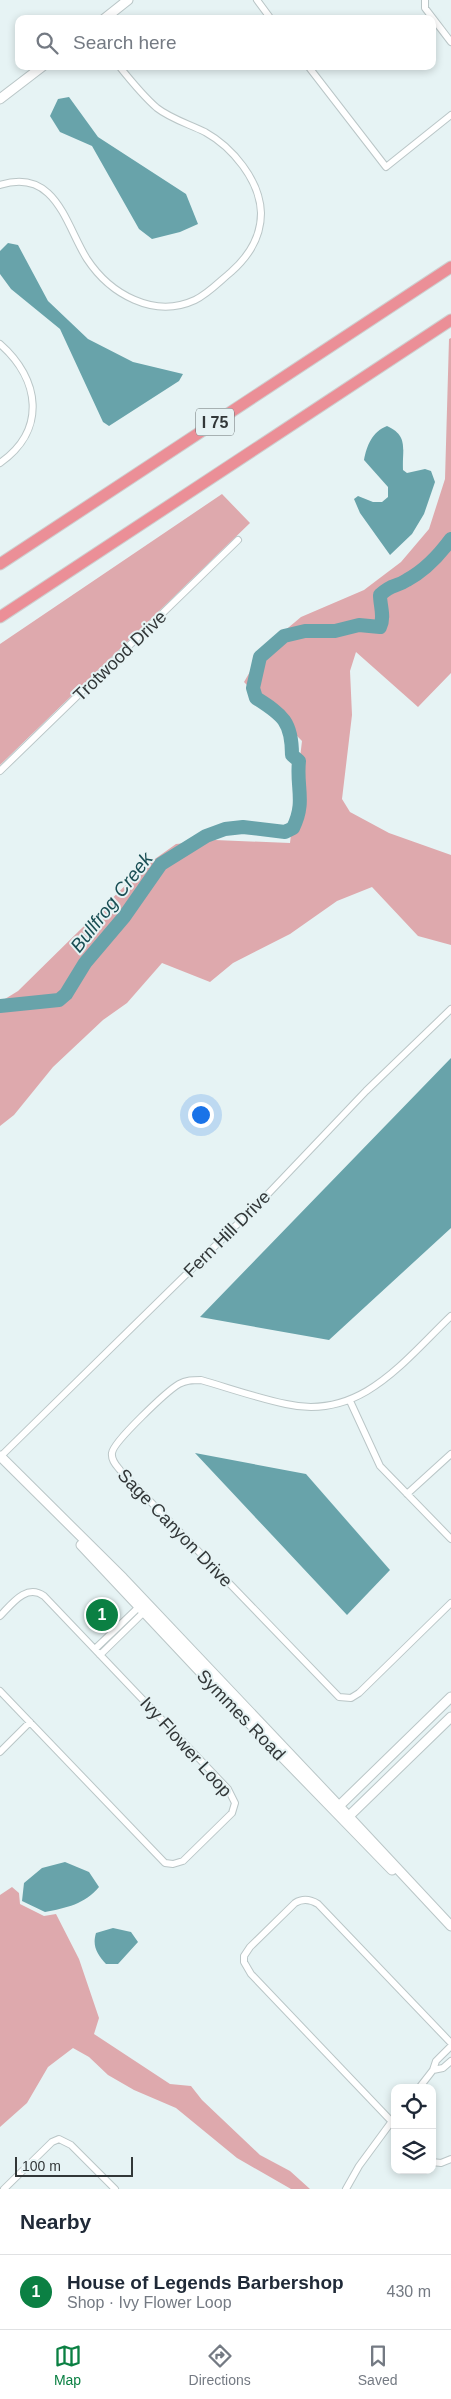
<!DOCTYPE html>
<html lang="en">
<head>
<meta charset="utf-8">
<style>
	:root { --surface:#fff; --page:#f2f2f3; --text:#1f2937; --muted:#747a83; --line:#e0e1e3; --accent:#0b8043 }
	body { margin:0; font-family:Helvetica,sans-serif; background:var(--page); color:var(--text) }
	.controls { position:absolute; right:15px; bottom:15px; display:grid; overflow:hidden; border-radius:10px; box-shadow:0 2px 8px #0003 }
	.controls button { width:45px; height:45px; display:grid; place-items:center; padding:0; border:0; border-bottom:1px solid var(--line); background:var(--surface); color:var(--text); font:25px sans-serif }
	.scale { position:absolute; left:15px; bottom:12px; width:118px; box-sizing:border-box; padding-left:5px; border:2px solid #323738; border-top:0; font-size:14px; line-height:18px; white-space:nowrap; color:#323738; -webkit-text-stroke:4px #e6f3f4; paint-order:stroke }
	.you { position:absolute; left:200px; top:1114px; width:18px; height:18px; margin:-12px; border:4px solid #fff; border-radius:50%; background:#1a73e8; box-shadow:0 0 0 8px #1a73e833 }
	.badge { display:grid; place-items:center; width:32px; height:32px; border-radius:50%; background:var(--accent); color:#fff; font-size:16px; font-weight:700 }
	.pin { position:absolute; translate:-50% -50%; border:2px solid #fff; box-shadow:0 1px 5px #0006 }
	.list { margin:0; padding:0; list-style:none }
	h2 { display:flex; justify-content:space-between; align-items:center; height:65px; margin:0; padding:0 20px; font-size:21px }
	h2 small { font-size:16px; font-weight:400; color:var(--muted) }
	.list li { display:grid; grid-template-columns:32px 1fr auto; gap:15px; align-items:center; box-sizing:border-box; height:75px; padding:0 20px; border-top:1px solid var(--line) }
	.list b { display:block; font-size:19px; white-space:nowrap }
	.list p { margin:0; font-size:16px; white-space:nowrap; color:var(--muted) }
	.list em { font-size:16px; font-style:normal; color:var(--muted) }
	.icon { flex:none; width:28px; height:28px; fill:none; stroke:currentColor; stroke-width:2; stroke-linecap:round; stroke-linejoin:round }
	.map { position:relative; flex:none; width:451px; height:2189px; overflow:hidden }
	.search { position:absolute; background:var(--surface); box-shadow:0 2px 8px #0003; left:15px; right:15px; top:15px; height:55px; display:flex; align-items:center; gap:12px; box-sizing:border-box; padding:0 18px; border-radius:10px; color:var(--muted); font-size:19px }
	.sheet { height:140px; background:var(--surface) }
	nav { display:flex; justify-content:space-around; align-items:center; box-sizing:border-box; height:70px; border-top:1px solid var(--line); background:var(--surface); font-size:14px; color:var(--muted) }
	nav a { display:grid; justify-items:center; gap:2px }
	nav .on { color:var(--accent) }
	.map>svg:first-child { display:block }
</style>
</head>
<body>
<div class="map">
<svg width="451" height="2189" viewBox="0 0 451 2189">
	<rect width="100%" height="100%" fill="#e6f3f4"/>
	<!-- forest -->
	<path fill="#dea9ad" d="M451 338V673L418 707 356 652 350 671 352 715 342 799 350 812 389 833 451 855V945L418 936 372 887 337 901 290 934 233 963 210 982 162 963 127 1003 103 1020 53 1067 14 1115 0 1126V1002L18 991 145 866 176 844 215 840 290 843 302 741 244 682 255 663 270 643 301 617 364 590 401 562 429 529 445 479 449 339Z
		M222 494 250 523 0 765V644Z
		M12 1887 19 1893 20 1904 44 1916 56 1914 79 1959 99 2018 94 2034 170 2084 191 2086 202 2100 260 2155 290 2171 310 2189H291L237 2158 176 2108 134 2090 108 2075 89 2057 73 2048 48 2067 27 2103 0 2127V1895Z"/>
	<!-- water -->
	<path fill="#68a3aa" d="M69 97 98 137 186 194 198 224 180 232 152 239 139 229 92 146 60 132 50 116 58 99Z
		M8 243 18 245 48 301 88 339 133 362 183 374 179 381 109 426 103 422 60 329 11 289 0 274V251Z
		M387 426C409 436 402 449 403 470L407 473 425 469 431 471 435 482 424 514 412 534 390 555 360 513 354 499 358 496 373 502H382L388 497V487L364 460C367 445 372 432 387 426Z
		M451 1058V1228L329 1340 200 1317Z
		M195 1453 306 1474 390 1570 347 1615Z
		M65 1862 89 1872 99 1887C85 1904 66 1908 45 1912L22 1901 24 1883 42 1868Z
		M113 1928 131 1932 138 1942 118 1964H106C97 1954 92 1946 96 1933Z"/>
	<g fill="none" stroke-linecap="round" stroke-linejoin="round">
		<!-- river -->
		<path stroke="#68a3aa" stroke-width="14" d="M0 1006 59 1000 66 994 85 963 124 917 161 864 206 836 225 829 243 827 285 832 293 828C306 802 296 787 299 761L292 755C292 722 283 715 256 698L253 688 260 657 284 636 305 631H335L359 625 380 627C385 617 380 606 380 595 393 583 395 588 407 580 424 571 440 554 451 539"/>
		<defs>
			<path id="street" d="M257 0 271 19
				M425 0V8L451 42
				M308 66 386 167 451 115
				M0 185C56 167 66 226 87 259 110 294 154 319 195 300 208 294 220 281 231 272 248 257 261 237 261 213 260 180 232 147 205 132 189 124 171 119 157 108 143 96 131 81 119 66
				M0 344C40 379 47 430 0 463
				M0 771 238 540
				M451 1316C403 1362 360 1421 286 1404 257 1398 229 1388 201 1380 193 1380 186 1380 179 1384 167 1391 113 1442 112 1453 111 1460 116 1465 120 1470L339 1697 351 1698 359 1693 451 1603
				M350 1401 380 1466 451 1539
				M0 1457 267 1195 366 1091 451 1009
				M407 1494 451 1454
				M0 1616C11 1605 26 1583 44 1596L228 1789 235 1803 232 1813 183 1861 173 1864 165 1863 0 1691
				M95 1649 142 1604
				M100 1655 146 1610
				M0 1752 30 1722
				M433 2070 443 2068 451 2061
				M419 2088 433 2070 436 2061 451 2046
				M395 2125 251 1974 244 1962V1956L250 1947 295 1903C303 1898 310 1899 318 1904L451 2043
				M432 2162 441 2163 451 2159
				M4 2189 52 2142 59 2139 71 2145 115 2189
				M346 2189 359 2166 395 2117"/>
			<path id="secondary" d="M104 19 128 0
				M0 99 43 66
				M0 1456 123 1578 339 1806 451 1926
				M81 1545 220 1693 392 1870
				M337 1808 451 1697
				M346 1819 451 1717"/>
			<path id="highway" d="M0 564 451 267
				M0 617 451 320"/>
		</defs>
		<!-- street casing -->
		<use href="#street" stroke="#bac6c7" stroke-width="8"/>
		<!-- secondary casing -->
		<use href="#secondary" stroke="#bac6c7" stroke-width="11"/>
		<!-- highway casing -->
		<use href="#highway" stroke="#cecfcf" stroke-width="13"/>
		<!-- street -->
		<use href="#street" stroke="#fff" stroke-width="6"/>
		<!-- secondary -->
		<use href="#secondary" stroke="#fff" stroke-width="9"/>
		<!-- highway -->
		<use href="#highway" stroke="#eb8f97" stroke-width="11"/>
	</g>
	<g text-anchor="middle" stroke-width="4" stroke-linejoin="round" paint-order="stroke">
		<!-- shield labels -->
		<rect fill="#e6f3f4" stroke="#686f70" stroke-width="1" x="196" y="408.5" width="38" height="27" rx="4"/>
		<g font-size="16" font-weight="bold" fill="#323738">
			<text x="215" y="428">I 75</text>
		</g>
		<!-- street labels -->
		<g font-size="18" fill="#323738" stroke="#e6f3f4">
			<text transform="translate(120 656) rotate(-44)" y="6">Trotwood Drive</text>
			<text transform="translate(227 1234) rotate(-45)" y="6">Fern Hill Drive</text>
			<text transform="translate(175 1528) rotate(46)" y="6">Sage Canyon Drive</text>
			<text transform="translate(241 1715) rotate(46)" y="6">Symmes Road</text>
			<text transform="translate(186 1747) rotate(48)" y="6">Ivy Flower Loop</text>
		</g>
		<!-- water labels -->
		<g font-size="19" font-style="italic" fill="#184d53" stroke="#e6f3f4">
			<text transform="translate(111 902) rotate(-52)" y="7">Bullfrog Creek</text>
		</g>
	</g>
</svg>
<div class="controls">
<button><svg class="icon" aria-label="locate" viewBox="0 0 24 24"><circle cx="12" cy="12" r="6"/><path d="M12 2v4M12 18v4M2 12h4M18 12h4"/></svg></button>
<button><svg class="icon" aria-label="layers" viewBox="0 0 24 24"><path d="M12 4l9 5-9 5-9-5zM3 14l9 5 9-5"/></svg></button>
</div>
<div class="scale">100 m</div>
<div class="you"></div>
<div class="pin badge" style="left:102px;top:1615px">1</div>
<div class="search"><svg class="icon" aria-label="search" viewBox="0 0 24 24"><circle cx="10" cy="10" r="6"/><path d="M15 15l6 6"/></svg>Search here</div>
</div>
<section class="sheet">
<h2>Nearby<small></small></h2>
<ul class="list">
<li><span class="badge">1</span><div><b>House of Legends Barbershop</b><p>Shop · Ivy Flower Loop</p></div><em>430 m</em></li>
</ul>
</section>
<nav>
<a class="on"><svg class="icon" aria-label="map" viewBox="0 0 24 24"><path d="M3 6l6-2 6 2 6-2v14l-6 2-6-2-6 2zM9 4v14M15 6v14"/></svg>Map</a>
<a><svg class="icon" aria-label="directions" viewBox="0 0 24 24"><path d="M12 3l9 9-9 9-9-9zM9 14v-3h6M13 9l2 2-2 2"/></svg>Directions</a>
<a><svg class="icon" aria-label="saved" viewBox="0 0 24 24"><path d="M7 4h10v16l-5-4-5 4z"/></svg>Saved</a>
</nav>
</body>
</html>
